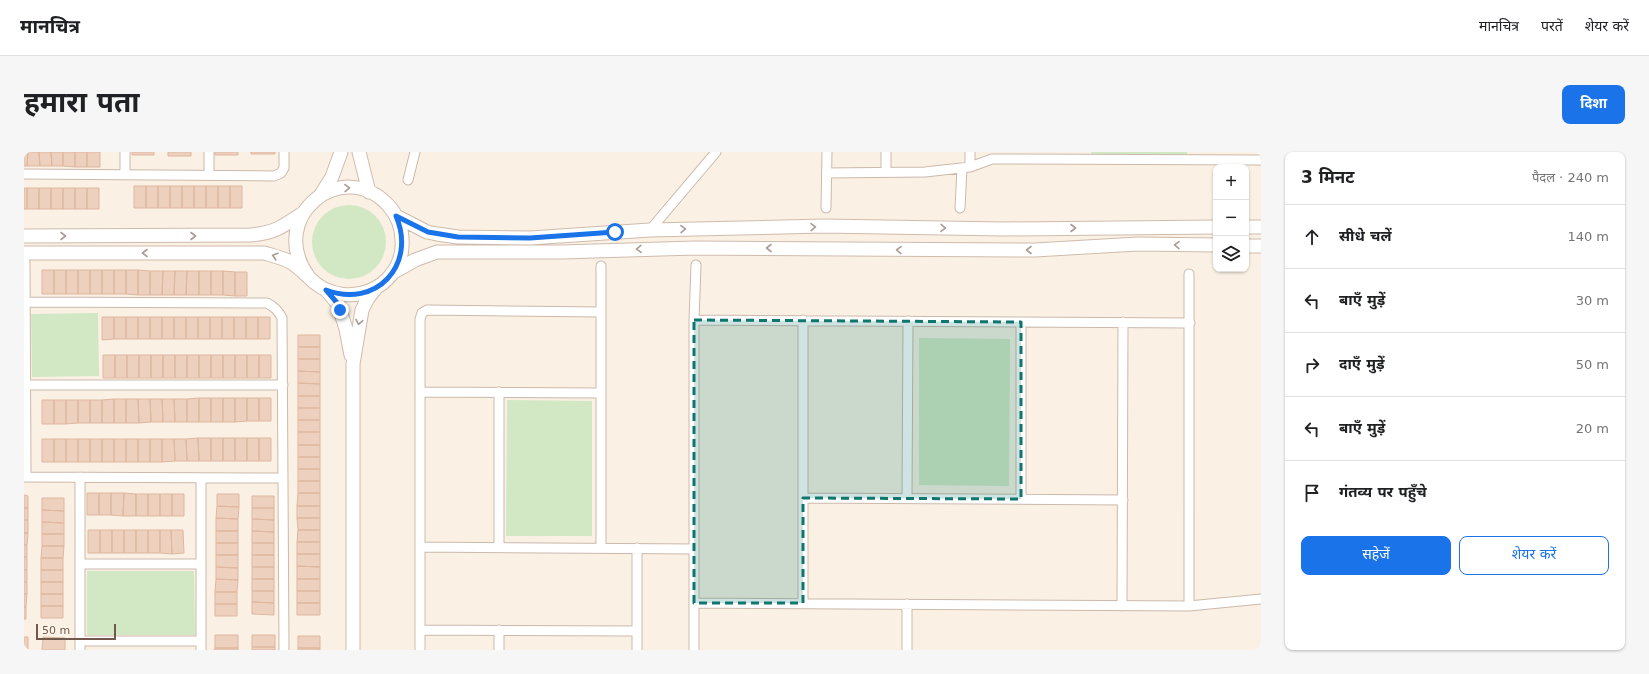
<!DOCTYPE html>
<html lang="hi">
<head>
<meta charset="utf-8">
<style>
	:root { --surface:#fff; --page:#f6f6f6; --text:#202124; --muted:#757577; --line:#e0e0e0; --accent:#1a73e8 }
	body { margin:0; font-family:"DejaVu Sans","Noto Sans Devanagari",sans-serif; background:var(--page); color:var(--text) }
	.controls { position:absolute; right:12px; top:12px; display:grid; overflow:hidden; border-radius:8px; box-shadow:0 1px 3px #0004 }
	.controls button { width:36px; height:36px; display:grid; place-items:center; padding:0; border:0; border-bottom:1px solid var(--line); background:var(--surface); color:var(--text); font:20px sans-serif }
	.scale { position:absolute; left:12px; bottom:10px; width:80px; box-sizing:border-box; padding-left:4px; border:2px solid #71584c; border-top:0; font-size:11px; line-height:14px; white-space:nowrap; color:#71584c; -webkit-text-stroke:3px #fdf5ea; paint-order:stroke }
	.stop { position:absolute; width:12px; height:12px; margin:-9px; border:3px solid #1a73e8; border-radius:50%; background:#fff }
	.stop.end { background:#1a73e8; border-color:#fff; box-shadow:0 1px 4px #0008 }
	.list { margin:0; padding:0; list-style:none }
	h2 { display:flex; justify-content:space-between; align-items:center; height:52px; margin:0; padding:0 16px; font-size:17px }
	h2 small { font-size:13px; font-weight:400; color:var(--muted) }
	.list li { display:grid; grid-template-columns:26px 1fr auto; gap:12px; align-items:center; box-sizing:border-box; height:64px; padding:0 16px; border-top:1px solid var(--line) }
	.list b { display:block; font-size:15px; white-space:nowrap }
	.list em { font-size:13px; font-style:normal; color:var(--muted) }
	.actions { display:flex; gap:8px; padding:12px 16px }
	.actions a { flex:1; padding:9px 0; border:1px solid var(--accent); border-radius:8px; text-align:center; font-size:14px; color:var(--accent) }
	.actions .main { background:var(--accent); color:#fff }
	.icon { flex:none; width:22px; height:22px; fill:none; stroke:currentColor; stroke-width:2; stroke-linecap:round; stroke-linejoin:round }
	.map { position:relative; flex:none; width:1237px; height:498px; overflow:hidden; border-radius:8px }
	header { display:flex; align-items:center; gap:24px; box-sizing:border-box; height:56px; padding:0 20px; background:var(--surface); border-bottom:1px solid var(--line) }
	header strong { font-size:19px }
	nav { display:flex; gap:22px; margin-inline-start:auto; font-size:14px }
	.intro { display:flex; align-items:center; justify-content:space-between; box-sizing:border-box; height:96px; padding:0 24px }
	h1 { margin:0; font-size:28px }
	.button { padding:10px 18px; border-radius:8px; background:var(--accent); color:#fff; font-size:14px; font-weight:700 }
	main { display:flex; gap:24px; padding:0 24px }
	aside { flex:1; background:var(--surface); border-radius:8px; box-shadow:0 1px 3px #0004 }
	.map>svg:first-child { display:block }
</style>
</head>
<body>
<header>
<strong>मानचित्र</strong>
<nav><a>मानचित्र</a><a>परतें</a><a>शेयर करें</a></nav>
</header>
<div class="intro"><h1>हमारा पता</h1><a class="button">दिशा</a></div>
<main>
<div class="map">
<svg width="1237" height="498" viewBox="0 0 1237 498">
	<rect width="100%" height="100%" fill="#faf1e4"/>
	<!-- green -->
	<path fill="#d2e7c4" d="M1067 0H1163V5L1068 6Z
		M288 90a37 37 0 1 1 74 0a37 37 0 1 1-74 0Z
		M74 161 75 224 8 225 7 162Z
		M895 186 986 187 985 334 895 333Z
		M483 248 568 249V384H482Z
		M63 419H170L171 483H63Z"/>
	<!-- building -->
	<path fill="#eed0be" stroke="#dfb79f" d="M0 0H4L3 14H0Z
		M4 0H15L16 14H3Z
		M15 0H27L28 14H16Z
		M27 0H39V14H28Z
		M39 0H51V15L39 14Z
		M51 0H63V15H51Z
		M63 0H76V15H63Z
		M108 0H130V3H108Z
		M144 0H167V4H144Z
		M191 0H214V3H191Z
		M227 0H251V2H227Z
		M110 34H122V56H110Z
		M122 34H134V56H122Z
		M134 34H146V56H134Z
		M146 34H158V56H146Z
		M158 34H170V56H158Z
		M170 34H182V56H170Z
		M182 34H194V56H182Z
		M194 34H206V56H194Z
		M206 34H218V56H206Z
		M0 36H3V57H0Z
		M3 36H15V57H3Z
		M15 36H27V57H15Z
		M27 36H39V57H27Z
		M39 36H51V57H39Z
		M51 36H63V57H51Z
		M63 36H75V57H63Z
		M18 118H30V142H18Z
		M30 118H42V142H30Z
		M42 118H54V142H42Z
		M54 118H66V142H54Z
		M66 118H78V142H66Z
		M78 118H90V142H78Z
		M90 118H102V142H90Z
		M102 118H114V143L102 142Z
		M114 118 126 119V143H114Z
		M126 119H139L138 143H126Z
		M139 119H151L150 143H138Z
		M151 119H163L162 143H150Z
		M163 119H175V143H162Z
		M175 119H187V143H175Z
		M187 119H199V143H187Z
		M199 119 211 120V144L199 143Z
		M211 120H223V144H211Z
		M78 165H90V187L78 188Z
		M90 165H102V187H90Z
		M102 165H114V187H102Z
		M114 165H126V187H114Z
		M126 165H138V187H126Z
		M138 165H150V187H138Z
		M150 165H162V187H150Z
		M162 165H174V187H162Z
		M174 165H186V187H174Z
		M186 165H198V187H186Z
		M198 165H210V187H198Z
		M210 165H222V187H210Z
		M222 165H234V187H222Z
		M234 165H246V187H234Z
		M274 183H296V195H274Z
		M274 195H296V207H274Z
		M79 203H91V226H79Z
		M91 203H103V226H91Z
		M103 203H115V226H103Z
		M115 203H127V226H115Z
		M127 203H139V226H127Z
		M139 203H151V226H139Z
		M151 203H163V226H151Z
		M163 203H175V226H163Z
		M175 203H187V226H175Z
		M187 203H199V226H187Z
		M199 203H211V226H199Z
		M211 203H223V226H211Z
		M223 203H235V226H223Z
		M235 203H247V226H235Z
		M274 207H296V220L274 219Z
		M274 219 296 220V232L274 231Z
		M274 231 296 232V244H274Z
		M274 244H296V256H274Z
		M175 246H187V270H175Z
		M175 246V270H163V247Z
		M187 246H199V270H187Z
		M199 246H211V270H199Z
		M211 246H223V269L211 270Z
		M223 246H235V269H223Z
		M235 246H247V269H235Z
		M90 247H102V271H90Z
		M90 247V271H78V248Z
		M102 247H114L115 271H102Z
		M114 247H126L127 270 115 271Z
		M126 247H138L139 270H127Z
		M138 247H150L151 270H139Z
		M150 247H163V270H151Z
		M18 248H30V272H18Z
		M30 248H42V272H30Z
		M42 248H54V271L42 272Z
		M54 248H66V271H54Z
		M66 248H78V271H66Z
		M274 256H296V268H274Z
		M274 268H296V280H274Z
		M274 280H296V293H274Z
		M174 286 175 309H163L162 287Z
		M174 286H187V309H175Z
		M187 286H199V309H187Z
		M199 286H211V309H199Z
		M211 286H223V309H211Z
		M223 286H235V309H223Z
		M235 286H247V309H235Z
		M18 287H30V310H18Z
		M30 287H42V310H30Z
		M42 287H54V310H42Z
		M54 287H66V310H54Z
		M66 287H78V310H66Z
		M78 287H90V310H78Z
		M90 287H102V310H90Z
		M102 287H114V310H102Z
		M114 287H126V310H114Z
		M126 287H138V310H126Z
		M138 287H150L151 309 138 310Z
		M150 287H162L163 309H151Z
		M274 293H296V305H274Z
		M274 305H296V317H274Z
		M274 317H296V329H274Z
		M274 329H296V341H274Z
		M63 341H75V363H63Z
		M75 341H87V363H75Z
		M87 341H100L99 364 87 363Z
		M100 341 112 342V364H99Z
		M274 341H296V354H273Z
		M112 342H124V364H112Z
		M124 342H136V364H124Z
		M136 342H148V364H136Z
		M148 342H160V364H148Z
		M193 342H215V355L193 354Z
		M0 343 4 344V356H0Z
		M228 344H250V356H228Z
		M18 346H40V359L18 358Z
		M193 354 215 355 214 367 192 366Z
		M273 354H296V366H273Z
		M0 356H4V368H0Z
		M228 356H250V368L228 367Z
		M18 358 40 359V371L18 370Z
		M192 366 214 367V379H192Z
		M273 366H296V378H274Z
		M228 367 250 368V380L228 379Z
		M0 368H4V381H0Z
		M18 370 40 371V382H18Z
		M64 378H76V401H64Z
		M76 378H88V401H76Z
		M88 378H100V401H88Z
		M100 378H112V401H100Z
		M112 378H124V401H112Z
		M124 378H136V401H124Z
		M136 378H147L148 402 136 401Z
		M147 378H159L160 401 148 402Z
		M274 378H296V390H273Z
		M192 379H214V391H192Z
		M228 379 250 380V391H228Z
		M0 381H4L3 393H0Z
		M18 382H40V394H18Z
		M273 390H296V402H273Z
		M192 391H214V403H192Z
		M228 391H250V403H228Z
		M0 393H3V405H0Z
		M18 394H40L39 406H17Z
		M273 402H296V415L273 414Z
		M192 403H214V416L192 415Z
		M228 403H250V415H228Z
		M0 405H3V418H0Z
		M17 406H39V418H17Z
		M273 414 296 415V427H273Z
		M192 415 214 416V428L192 427Z
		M228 415H250V427H228Z
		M0 418H3V430H0Z
		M17 418H39V430H17Z
		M192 427 214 428 213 440H191Z
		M228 427H250V439H228Z
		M273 427H296V439H273Z
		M0 430H3V442H0Z
		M17 430H39V442H17Z
		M228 439H250V451L228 450Z
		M273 439H296V451H273Z
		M191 440H213V452H191Z
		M0 442H3L2 455H0Z
		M17 442H39V454H17Z
		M228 450 250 451V463L228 462Z
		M273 451H296V463H273Z
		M191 452H213V464H191Z
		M17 454H39V466H17Z
		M0 455H2V467H0Z
		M191 483H214V496H191Z
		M228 483H251V495H228Z
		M274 484H296V496H274Z
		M0 485H4V497H0Z
		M19 485 41 486V498H18Z
		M228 495H251V498H228Z
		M191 496H214V498H190Z
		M274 496H296V498H274Z"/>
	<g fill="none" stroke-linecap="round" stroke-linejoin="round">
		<defs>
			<path id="street" d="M101 0V22
				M185 0V23
				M946 15 968 7 1237 8
				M862 20V0
				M803 21 901 20 946 15V0
				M0 22 250 24 257 21 260 16V0
				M384 28 391 0
				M802 56 803 0
				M936 56 938 16
				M626 78 692 0
				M1 110 2 325
				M1165 122V454
				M2 150 243 151C250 155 254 158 258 166L260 498
				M670 168 1166 171
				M2 233H259
				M396 240 577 241
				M475 240V395
				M0 325 259 326
				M56 325V498
				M177 326V498
				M779 346 1099 348
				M883 346 884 169
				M997 347V170
				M397 395 670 397
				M577 396V114
				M56 412H177
				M670 451 1165 454 1237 447
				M779 451V168
				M1098 454 1099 170
				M396 478 613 479
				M56 489H177
				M396 498V167L398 161 403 158 577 160
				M475 498V478
				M613 498V396
				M670 498V168L672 113
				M883 498V452"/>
			<path id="secondary" d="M335 0 345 40
				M296 44 308 25 317 0
				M372 64 403 80 413 82 434 85 506 86 626 78 800 74 979 77 1192 75
				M1222 75H1237
				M0 84 226 83C251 81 258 75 279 61
				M1222 94H1237
				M0 101H240C250 104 260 106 268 111 277 117 284 125 291 131 306 143 328 146 345 139 363 132 377 115 378 95 379 80 375 65 364 53 318 4 242 65 284 124
				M368 121 391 108 413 100H538L671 96 1011 98 1114 92 1192 93
				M303 139 314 152 322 177 327 203
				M329 498V212L338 158 344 146 352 136"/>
		</defs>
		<!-- street casing -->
		<use href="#street" stroke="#cbb9ab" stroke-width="11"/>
		<!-- secondary casing -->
		<use href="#secondary" stroke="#cfbbac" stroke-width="15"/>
		<!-- street -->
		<use href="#street" stroke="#fff" stroke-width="9"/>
		<!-- secondary -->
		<use href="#secondary" stroke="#fff" stroke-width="13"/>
	</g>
	<!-- one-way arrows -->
	<defs><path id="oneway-chevron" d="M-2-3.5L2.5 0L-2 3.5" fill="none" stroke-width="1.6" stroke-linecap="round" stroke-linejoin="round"/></defs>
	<g stroke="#aa9b94">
		<use href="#oneway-chevron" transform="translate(323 36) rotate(-1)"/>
		<use href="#oneway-chevron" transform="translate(789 75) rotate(-1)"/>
		<use href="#oneway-chevron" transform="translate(919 76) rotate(1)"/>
		<use href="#oneway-chevron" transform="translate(1049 76)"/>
		<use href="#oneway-chevron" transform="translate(659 77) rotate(-1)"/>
		<use href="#oneway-chevron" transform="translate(39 84)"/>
		<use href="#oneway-chevron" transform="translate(169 84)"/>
		<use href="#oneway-chevron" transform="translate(1153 93) rotate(-179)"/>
		<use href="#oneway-chevron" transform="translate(745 96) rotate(-180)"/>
		<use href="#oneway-chevron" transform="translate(615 97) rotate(178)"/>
		<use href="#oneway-chevron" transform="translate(875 98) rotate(-179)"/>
		<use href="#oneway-chevron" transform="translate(1005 98) rotate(180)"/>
		<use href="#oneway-chevron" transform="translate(121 101) rotate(180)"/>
		<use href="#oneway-chevron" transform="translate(251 104) rotate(-162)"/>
		<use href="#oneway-chevron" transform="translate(335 170) rotate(101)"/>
	</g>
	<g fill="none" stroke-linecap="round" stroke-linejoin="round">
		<!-- route -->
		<path stroke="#1a73e8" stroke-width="5" d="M316 158 314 152 302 138C352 157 393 113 372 64L404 80 434 85 506 86 591 80"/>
	</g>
	<!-- marked area -->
	<path fill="#0f766e" fill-opacity="0.2" stroke="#0f766e" stroke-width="3" stroke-dasharray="8 5" stroke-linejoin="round" d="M670 168 997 170V347L779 346V451H670Z"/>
</svg>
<div class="controls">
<button>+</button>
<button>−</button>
<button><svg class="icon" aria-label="layers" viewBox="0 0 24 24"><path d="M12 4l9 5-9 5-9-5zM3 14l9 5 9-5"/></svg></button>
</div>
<div class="scale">50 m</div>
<div class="stop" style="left:591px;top:80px"></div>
<div class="stop end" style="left:316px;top:158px"></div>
</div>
<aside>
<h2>3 मिनट<small>पैदल · 240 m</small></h2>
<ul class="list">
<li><svg class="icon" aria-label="ahead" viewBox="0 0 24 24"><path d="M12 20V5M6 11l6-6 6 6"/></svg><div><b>सीधे चलें</b></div><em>140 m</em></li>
<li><svg class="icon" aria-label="left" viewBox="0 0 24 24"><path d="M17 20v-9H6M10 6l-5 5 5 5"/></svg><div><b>बाएँ मुड़ें</b></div><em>30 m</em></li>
<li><svg class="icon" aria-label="right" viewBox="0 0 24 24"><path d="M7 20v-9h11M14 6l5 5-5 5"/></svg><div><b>दाएँ मुड़ें</b></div><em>50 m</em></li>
<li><svg class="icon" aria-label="left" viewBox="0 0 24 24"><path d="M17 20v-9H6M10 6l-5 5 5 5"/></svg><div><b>बाएँ मुड़ें</b></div><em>20 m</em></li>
<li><svg class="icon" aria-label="arrive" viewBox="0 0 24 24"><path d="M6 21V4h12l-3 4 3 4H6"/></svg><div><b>गंतव्य पर पहुँचे</b></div></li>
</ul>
<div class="actions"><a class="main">सहेजें</a><a>शेयर करें</a></div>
</aside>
</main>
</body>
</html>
